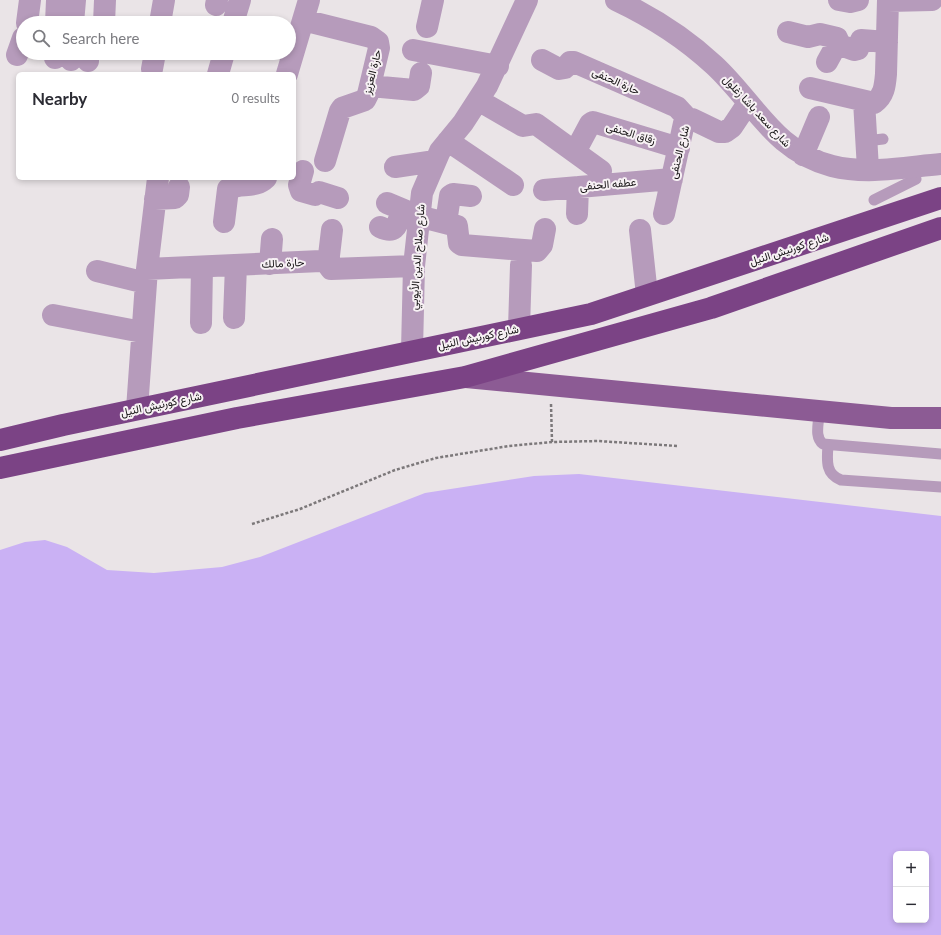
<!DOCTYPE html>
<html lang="en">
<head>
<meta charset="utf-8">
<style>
	:root { --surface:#fff; --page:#f7f7f7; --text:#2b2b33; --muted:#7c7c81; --line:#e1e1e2 }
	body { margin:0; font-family:Lato,Vazirmatn,sans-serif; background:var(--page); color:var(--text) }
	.controls { position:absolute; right:12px; bottom:12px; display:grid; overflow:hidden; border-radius:6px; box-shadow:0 2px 6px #0003 }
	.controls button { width:36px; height:36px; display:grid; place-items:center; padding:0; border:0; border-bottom:1px solid var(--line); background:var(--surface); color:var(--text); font:20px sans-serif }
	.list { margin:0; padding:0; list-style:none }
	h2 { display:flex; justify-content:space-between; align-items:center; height:52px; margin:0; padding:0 16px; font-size:17px }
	h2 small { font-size:13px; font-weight:400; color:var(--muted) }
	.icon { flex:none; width:22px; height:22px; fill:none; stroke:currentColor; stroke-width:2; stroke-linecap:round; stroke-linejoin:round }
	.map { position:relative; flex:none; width:941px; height:935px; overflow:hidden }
	.search { position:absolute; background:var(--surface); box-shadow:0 2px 6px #0003; left:16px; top:16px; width:280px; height:44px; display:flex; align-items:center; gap:10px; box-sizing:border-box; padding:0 14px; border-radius:22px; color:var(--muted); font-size:15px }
	.panel { position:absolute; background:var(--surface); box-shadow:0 2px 6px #0003; left:16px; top:72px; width:280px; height:108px; border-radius:6px }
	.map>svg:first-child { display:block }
</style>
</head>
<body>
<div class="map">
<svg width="941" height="935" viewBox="0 0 941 935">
	<rect width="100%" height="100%" fill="#eae4e7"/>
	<!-- water -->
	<path fill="#cab1f4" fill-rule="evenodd" d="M579 474 941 516V935H0V550L25 542 45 540 67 547 107 570 154 573 222 567 260 557 425 493 534 476ZM896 854H926V920H896Z"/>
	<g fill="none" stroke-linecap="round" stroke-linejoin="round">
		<!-- path -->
		<path stroke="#7c787a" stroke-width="2.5" stroke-dasharray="3 2" stroke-linecap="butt" d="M551 404 552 442
			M252 524 300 509 395 470 436 458 509 446 552 442 598 441 678 446"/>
		<!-- lane -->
		<path stroke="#b69bbb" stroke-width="11" d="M866 141 883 139
			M874 200 916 179
			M819 412C819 423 814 437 823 444L941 454
			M828 445C827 460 825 474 841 480L941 487"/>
		<!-- street -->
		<path stroke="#b69bbb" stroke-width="22" d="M616 0C652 17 685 38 714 65 755 103 774 151 832 166 867 175 906 167 941 164
			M839 0 850 2 858 0
			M888 1 932 0
			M216 5 217 0
			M303 20 371 37 378 42 379 48 368 94 365 100 342 108 340 111 325 161
			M27 23 30 0
			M56 23 57 0
			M73 23 75 0
			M104 23 105 0
			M160 23 164 0
			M233 23 240 0
			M427 27 433 0
			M788 32 808 37 820 34 837 38 840 45 854 50 858 49 861 40 887 42
			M413 50 498 66
			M17 55 23 38
			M55 58V53
			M71 60V53
			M542 60 559 69 565 68 570 62H574L677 107 689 120
			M88 61V53
			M827 62 838 42
			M152 69 155 53
			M218 74 224 53
			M287 74 309 0
			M370 86 414 90 419 86 421 73
			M810 88 874 103C884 96 885 86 886 74L888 0
			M478 100 523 126 536 124 601 171
			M864 101 868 169
			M448 141 513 185
			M575 152 590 124 593 122 679 148
			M803 155 819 117
			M395 167 435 161
			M303 171 299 185 301 191 315 195 319 192 338 198
			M544 190 672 179
			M155 199 175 198 178 195 179 187
			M387 203 418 216 457 226 459 243 462 245 537 251 542 245 545 229
			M577 214 578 187
			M664 214 684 123 692 119 719 132H725L732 127 748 103
			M224 222 228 189C240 182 255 189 266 178
			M446 223 450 196 453 194 471 196
			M380 227C397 235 397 224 402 210
			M640 230 647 295
			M270 264 272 239
			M328 264 332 230
			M147 269 321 261 326 262 331 269 414 266
			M97 271 146 283
			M53 315 142 332
			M234 318 236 265
			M201 323 202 267
			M519 328 521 265
			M412 350 414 266 422 193 440 151 463 123 487 86 527 0
			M137 409 147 269 158 178"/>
		<!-- primary -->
		<path stroke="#8c5b94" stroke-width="22" d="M466 377 891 418H941"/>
		<!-- highway -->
		<path stroke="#7b4385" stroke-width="22" d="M0 440 63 425 591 314 941 198
			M0 468 237 418 465 377 711 308 941 228"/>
	</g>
	<g text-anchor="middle" stroke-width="4" stroke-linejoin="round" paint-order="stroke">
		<!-- street labels -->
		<g font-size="11" fill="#151314" stroke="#f7f1f4">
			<text transform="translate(372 72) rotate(-76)" y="4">حارة العزيز</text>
			<text transform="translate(616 81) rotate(24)" y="4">حارة الحنفى</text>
			<text transform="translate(757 111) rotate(47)" y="4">شارع سعد باشا زغلول</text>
			<text transform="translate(631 133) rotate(17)" y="4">زقاق الحنفى</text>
			<text transform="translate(679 152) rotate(-76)" y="4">شارع الحنفى</text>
			<text transform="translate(608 184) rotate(-5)" y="4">عطفه الحنفى</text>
			<text transform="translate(789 249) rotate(-18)" y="4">شارع كورنيش النيل</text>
			<text transform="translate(417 257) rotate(-86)" y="4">شارع صلاح الدين الأيوبي</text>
			<text transform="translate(283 263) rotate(-3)" y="4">حارة مالك</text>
			<text transform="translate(478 337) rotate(-12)" y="4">شارع كورنيش النيل</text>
			<text transform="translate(161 404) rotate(-12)" y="4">شارع كورنيش النيل</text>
		</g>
	</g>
</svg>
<div class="controls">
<button>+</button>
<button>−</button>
</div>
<div class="search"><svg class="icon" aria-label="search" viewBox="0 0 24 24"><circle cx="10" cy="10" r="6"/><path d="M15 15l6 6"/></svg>Search here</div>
<section class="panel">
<h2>Nearby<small>0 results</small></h2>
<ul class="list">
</ul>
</section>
</div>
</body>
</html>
